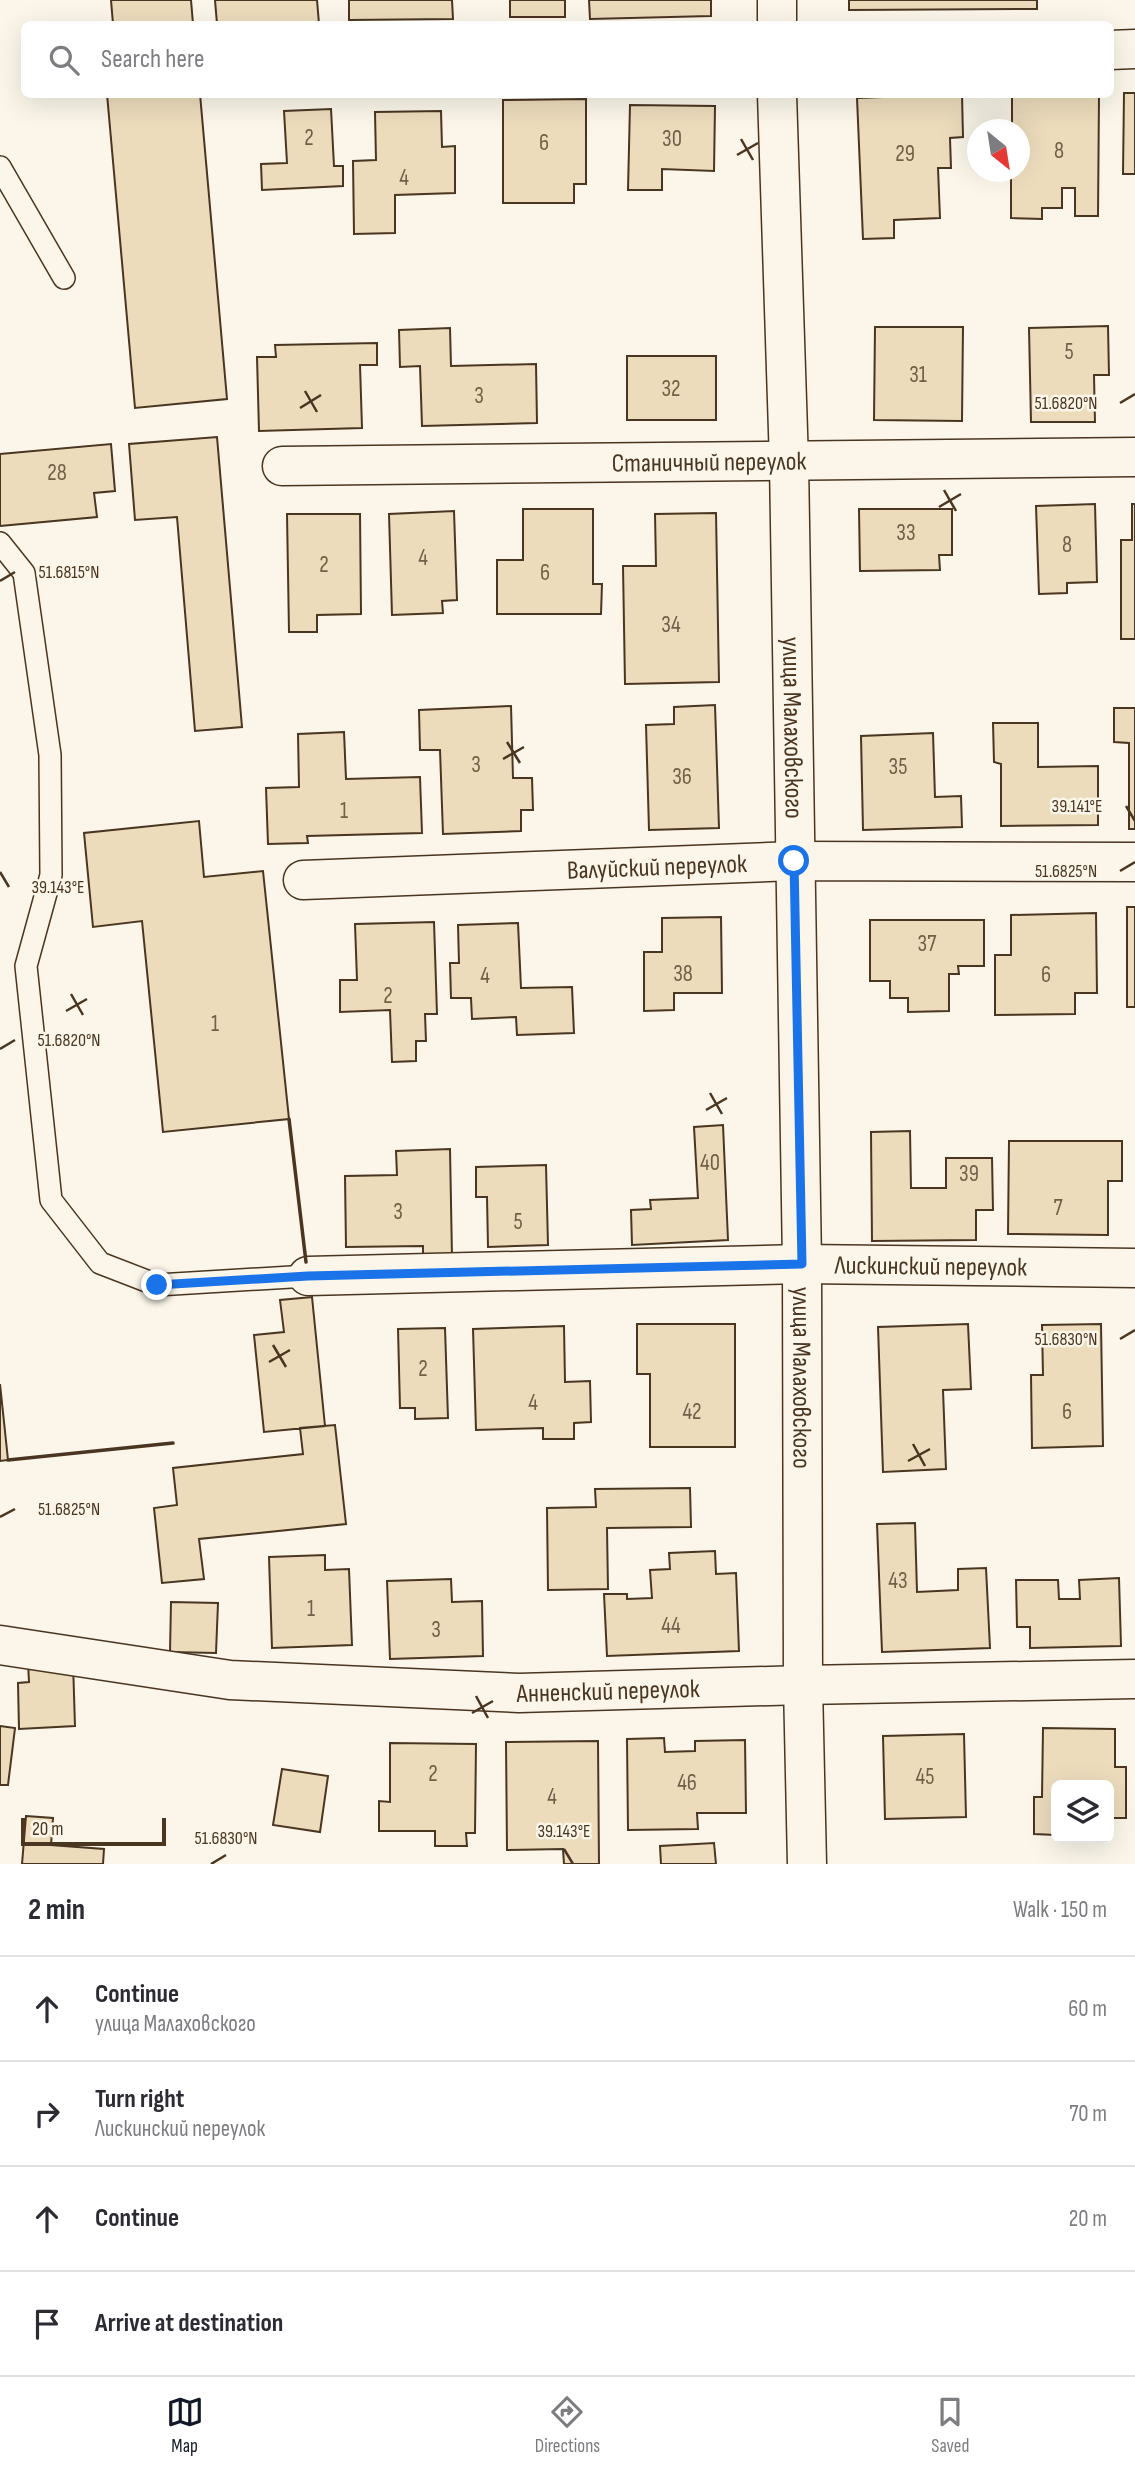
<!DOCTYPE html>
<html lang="en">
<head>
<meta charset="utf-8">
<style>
	:root { --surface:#fff; --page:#f2f2f3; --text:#2b2b33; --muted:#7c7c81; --line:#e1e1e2; --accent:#111827 }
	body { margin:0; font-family:"Sofia Sans Condensed",sans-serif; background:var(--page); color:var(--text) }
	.controls { position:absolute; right:21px; bottom:21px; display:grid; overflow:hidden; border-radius:10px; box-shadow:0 7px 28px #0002 }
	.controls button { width:63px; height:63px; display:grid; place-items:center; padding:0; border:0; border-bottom:2px solid var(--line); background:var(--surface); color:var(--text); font:35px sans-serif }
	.compass { position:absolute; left:967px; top:119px; width:63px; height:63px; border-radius:50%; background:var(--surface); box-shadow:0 7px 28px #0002; rotate:150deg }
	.scale { position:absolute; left:21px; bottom:18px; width:145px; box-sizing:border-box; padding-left:7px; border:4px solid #4a3520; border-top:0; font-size:19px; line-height:24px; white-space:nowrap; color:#4a3520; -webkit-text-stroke:5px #fbf6e9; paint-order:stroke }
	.stop { position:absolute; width:21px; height:21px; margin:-16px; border:5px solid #1a73e8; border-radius:50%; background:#fff }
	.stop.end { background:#1a73e8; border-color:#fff; box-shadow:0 2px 7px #0008 }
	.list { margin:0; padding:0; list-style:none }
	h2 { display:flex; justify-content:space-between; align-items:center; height:91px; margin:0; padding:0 28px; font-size:30px }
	h2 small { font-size:23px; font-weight:400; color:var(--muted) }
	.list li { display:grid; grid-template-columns:46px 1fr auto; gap:21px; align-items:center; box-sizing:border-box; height:105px; padding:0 28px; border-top:2px solid var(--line) }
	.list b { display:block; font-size:26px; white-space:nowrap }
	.list p { margin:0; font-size:23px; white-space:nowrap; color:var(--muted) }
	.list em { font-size:23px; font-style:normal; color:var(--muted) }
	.icon { flex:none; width:38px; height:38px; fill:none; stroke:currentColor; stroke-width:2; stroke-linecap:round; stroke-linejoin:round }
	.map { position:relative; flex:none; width:1135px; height:1864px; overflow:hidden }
	.search { position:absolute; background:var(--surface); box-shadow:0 7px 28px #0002; left:21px; right:21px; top:21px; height:77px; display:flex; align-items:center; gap:18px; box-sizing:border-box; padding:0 24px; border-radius:10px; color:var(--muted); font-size:26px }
	.sheet { height:511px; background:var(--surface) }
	nav { display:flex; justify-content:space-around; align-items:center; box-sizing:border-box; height:98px; border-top:2px solid var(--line); background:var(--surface); font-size:19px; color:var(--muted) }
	nav a { display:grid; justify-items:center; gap:4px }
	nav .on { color:var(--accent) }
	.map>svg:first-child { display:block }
</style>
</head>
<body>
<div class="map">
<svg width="1135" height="1864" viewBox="0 0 1135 1864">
	<rect width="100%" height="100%" fill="#fbf6e9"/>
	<!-- building -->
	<path fill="#ecdcbc" stroke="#4a3520" stroke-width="2" d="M111 0H191L193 24H113Z
		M215 0H317L319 24H217Z
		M349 0H452L453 19 349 20Z
		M510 0H565V17H510Z
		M589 0H711V16L590 19Z
		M849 0H1037V9L849 10Z
		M1124 93H1135V174H1123Z
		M107 94H200L227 399 135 408Z
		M962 94 963 137 950 138 951 168H938L940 218 894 220V238L863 239 857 98Z
		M1012 96H1099L1098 216H1075V188H1062V208H1042V219L1011 218V172H1020V130H1012Z
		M586 99V184H574V203H503V100Z
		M630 105 715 106 714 171 662 169V190H628Z
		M331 109 334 166H343V186L262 190 261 164 287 163 284 111Z
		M441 111 442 147 455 146V193L395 195V233L354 234 353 161 376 160 375 112Z
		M1108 326 1109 375H1094L1095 422H1031L1029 328Z
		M875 327H963L962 421 874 420Z
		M450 328 451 366 536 364 537 423 422 426 420 366 400 367 399 330Z
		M377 343V365H360L362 428 259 431 257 357H276L275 345Z
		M627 356H716V420H627Z
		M217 437 242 727 195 731 177 517 135 520 129 444Z
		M111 444 115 491 94 493 97 517 0 526V454Z
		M1095 504 1097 582 1067 583V593L1039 594 1036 506Z
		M1132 504H1135V639H1121V540H1132Z
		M523 509H593V584H602L601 614H497V560H523Z
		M859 509H952V555H939L940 570 860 571Z
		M454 511 457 600 442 601 443 613 392 615 389 514Z
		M716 513 719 682 625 684 623 566H656L655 514Z
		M287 514H360L361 614 317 615V632H289Z
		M715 705 719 828 649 830 646 725 674 724V707Z
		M511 706 513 778H532L533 810H521V831L443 834 440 750H420L419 710Z
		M1114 708H1135V829H1129V743L1114 742Z
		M993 723H1038V767L1098 766V825L1001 826V764L994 762Z
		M344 732 346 779 420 777 422 833 307 836 308 843 268 844 266 788 299 787 298 734Z
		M933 733 935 797 961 796 962 827 863 830 861 736Z
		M199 821 204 877 263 871 289 1119 163 1132 142 921 93 927 84 833Z
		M1127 907H1135V1007H1127Z
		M1096 913 1097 993H1075V1014L995 1015V955H1011V915Z
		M721 917 722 993H674V1010L644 1011V952H662V918Z
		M870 920H984V966H958L959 974H949V1011L908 1012V998H890V981H870Z
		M434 922 437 1014H425L426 1041H416V1061L392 1062 390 1010 340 1012V980H357L355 924Z
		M518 923 521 988 572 987 574 1033 517 1035 516 1017 472 1019 471 998H451L450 963H459L458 925Z
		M723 1125 728 1240 632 1245 631 1210 651 1209 650 1200 698 1198 694 1127Z
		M910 1131 911 1188H946V1158H992L993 1210H976V1240L872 1241 871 1132Z
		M1009 1141H1122V1181H1108V1235L1008 1234Z
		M450 1149 452 1257 423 1258V1246L346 1247 345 1176 397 1175 396 1151Z
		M546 1165 548 1245 488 1247 487 1197H476V1167Z
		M312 1297 325 1426 264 1432 254 1335 284 1332 280 1300Z
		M637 1324H735V1447H650V1374H637Z
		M968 1324 971 1389 943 1390 946 1469 883 1472 878 1327Z
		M1101 1324 1103 1446 1032 1448 1031 1375H1043L1042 1325Z
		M564 1326 565 1382 590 1381 591 1422 574 1423V1439H543V1428L476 1430 473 1329Z
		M445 1328 448 1418 415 1419V1408H400L398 1329Z
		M0 1384 8 1460 0 1461Z
		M335 1425 346 1524 199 1539 204 1579 162 1583 154 1508 177 1505 173 1468 303 1454 300 1428Z
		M690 1488 691 1527 607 1528 608 1589 548 1590 547 1508 596 1507 595 1489Z
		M915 1523 917 1592 958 1590V1569L986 1568 990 1648 882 1652 877 1524Z
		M715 1551 716 1574 736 1573 739 1651 607 1656 604 1594H627V1599L652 1598 650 1570 670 1569 669 1553Z
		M325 1555V1570L349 1569 352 1645 272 1648 269 1557Z
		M1119 1578 1121 1646 1030 1648V1627H1017L1016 1580H1058L1059 1599H1080L1079 1580Z
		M451 1579 452 1602 482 1601 483 1656 390 1659 387 1581Z
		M171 1602 218 1603 216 1653 170 1652Z
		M28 1663H73L75 1726 19 1729 18 1683 29 1682Z
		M0 1726 15 1728 8 1785H0Z
		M1043 1728 1115 1729V1767H1126V1818H1109V1785H1056V1835L1034 1834V1797H1042Z
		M964 1734 966 1817 885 1819 883 1736Z
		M664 1738 665 1752 695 1751V1741L745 1740 746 1813H697L698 1829 628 1830 627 1739Z
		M598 1741 599 1864H564L563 1849 507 1850 506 1742Z
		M390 1743 476 1744 475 1833H466L467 1846H435V1831H379V1801L390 1802Z
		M282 1769 328 1776 320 1832 273 1825Z
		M26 1816 53 1818 51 1845 104 1849 103 1864H22Z
		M714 1843 716 1864H661L660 1846Z"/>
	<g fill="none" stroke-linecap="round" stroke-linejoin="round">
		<defs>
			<path id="service" d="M0 167 64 278
				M0 543 24 573 50 755 51 875 26 966 51 1200 100 1263 157 1285 308 1276"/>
			<g id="minor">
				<path d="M777 24V0"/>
				<path d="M1110 50 1135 49"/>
				<path id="s1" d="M777 94 789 462 802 1264 803 1685 807 1864"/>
				<path id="s2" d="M282 466 1135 457"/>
				<path id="s3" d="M303 880 794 861 1135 862"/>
				<path id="s4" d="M308 1276 802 1264 1135 1268"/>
				<path id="s5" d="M0 1645 230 1680 519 1693 803 1685 1135 1679"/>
			</g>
		</defs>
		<!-- service casing -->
		<use href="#service" stroke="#4a3520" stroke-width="24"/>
		<!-- minor casing -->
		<use href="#minor" stroke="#4a3520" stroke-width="41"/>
		<!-- service -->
		<use href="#service" stroke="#fbf6e9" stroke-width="21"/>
		<!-- minor -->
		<use href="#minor" stroke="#fbf6e9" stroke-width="38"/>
		<!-- wall -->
		<path stroke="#4a3520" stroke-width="3.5" d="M289 1119 306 1262
			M8 1460 173 1443"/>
	</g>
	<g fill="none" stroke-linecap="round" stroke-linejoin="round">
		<!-- route -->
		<path stroke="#1a73e8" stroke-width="9" d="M157 1285 308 1276 802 1264 794 861"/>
	</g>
	<!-- ticks -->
	<path fill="none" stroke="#4a3520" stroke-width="2.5" d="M741 139 753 160M737 155 758 143M305 391 317 412M1120 403 1135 394M300 408 321 395M944 490 956 511M939 507 961 494M0 581 15 572M507 742 520 763M503 759 524 747M1126 806 1135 821M1120 871 1135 862M0 872 9 887M71 994 83 1015M66 1011 87 999M0 1049 15 1040M710 1093 722 1114M706 1110 727 1098M1120 1339 1135 1330M273 1345 286 1367M269 1362 290 1350M913 1444 925 1466M908 1461 930 1449M0 1517 15 1509M476 1696 488 1718M472 1713 493 1701M564 1849 573 1864M211 1864 226 1855"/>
	<g text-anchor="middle" stroke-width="5" stroke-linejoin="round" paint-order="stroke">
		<!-- number labels -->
		<g font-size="23" fill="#725f47">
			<text x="309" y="145">2</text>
			<text x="672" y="146">30</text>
			<text x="544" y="150">6</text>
			<text x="1059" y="158">8</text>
			<text x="905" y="161">29</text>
			<text x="404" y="185">4</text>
			<text x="1069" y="359">5</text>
			<text x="918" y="382">31</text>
			<text x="671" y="396">32</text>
			<text x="479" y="403">3</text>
			<text x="57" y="480">28</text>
			<text x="906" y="540">33</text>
			<text x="1067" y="552">8</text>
			<text x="423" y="565">4</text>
			<text x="324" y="572">2</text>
			<text x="545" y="580">6</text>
			<text x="671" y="632">34</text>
			<text x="476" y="772">3</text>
			<text x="898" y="774">35</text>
			<text x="682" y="784">36</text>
			<text x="344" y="818">1</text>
			<text x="927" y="951">37</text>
			<text x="683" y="981">38</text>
			<text x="1046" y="982">6</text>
			<text x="485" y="983">4</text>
			<text x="388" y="1003">2</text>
			<text x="215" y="1031">1</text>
			<text x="710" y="1170">40</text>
			<text x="969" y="1181">39</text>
			<text x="1058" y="1215">7</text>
			<text x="398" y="1219">3</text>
			<text x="518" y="1229">5</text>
			<text x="423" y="1376">2</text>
			<text x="533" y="1410">4</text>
			<text x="692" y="1419">42</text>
			<text x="1067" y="1419">6</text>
			<text x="898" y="1588">43</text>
			<text x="311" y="1616">1</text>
			<text x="671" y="1633">44</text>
			<text x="436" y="1637">3</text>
			<text x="433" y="1781">2</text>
			<text x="925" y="1784">45</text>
			<text x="687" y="1790">46</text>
			<text x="552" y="1804">4</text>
		</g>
		<!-- street labels -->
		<g font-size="26" fill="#4a3520" stroke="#fbf6e9">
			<text dy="9" stroke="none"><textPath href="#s2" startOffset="427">Станичный переулок</textPath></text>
			<text dy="9" stroke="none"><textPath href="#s1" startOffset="634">улица Малаховского</textPath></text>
			<text dy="9" stroke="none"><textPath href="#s3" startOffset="354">Валуйский переулок</textPath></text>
			<text dy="9" stroke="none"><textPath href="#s4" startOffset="623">Лискинский переулок</textPath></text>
			<text dy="9" stroke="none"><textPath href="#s1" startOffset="1284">улица Малаховского</textPath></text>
			<text dy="9" stroke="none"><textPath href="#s5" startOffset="611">Анненский переулок</textPath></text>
		</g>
	</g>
	<g font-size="18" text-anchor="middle" fill="#4a3520" stroke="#fbf6e9" stroke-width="5" stroke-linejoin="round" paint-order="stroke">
		<text x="1066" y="409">51.6820°N</text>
		<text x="69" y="578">51.6815°N</text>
		<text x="1077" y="812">39.141°E</text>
		<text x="1066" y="877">51.6825°N</text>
		<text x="58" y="893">39.143°E</text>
		<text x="69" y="1046">51.6820°N</text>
		<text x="1066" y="1345">51.6830°N</text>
		<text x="69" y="1515">51.6825°N</text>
		<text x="564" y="1837">39.143°E</text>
		<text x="226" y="1844">51.6830°N</text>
	</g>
</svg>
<div class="controls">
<button><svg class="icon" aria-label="layers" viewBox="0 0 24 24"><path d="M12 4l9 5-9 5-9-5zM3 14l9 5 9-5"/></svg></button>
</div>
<svg class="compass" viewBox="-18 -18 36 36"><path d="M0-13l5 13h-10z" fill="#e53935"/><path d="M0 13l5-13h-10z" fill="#7c7c81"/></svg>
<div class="scale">20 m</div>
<div class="stop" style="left:794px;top:861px"></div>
<div class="stop end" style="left:157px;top:1285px"></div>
<div class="search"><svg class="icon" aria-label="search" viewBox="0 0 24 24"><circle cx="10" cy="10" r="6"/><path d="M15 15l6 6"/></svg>Search here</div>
</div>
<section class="sheet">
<h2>2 min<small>Walk · 150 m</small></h2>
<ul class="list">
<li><svg class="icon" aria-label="ahead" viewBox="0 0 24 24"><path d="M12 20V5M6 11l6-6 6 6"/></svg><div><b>Continue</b><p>улица Малаховского</p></div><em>60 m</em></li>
<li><svg class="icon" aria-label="right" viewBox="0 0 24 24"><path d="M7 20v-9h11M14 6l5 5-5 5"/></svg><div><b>Turn right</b><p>Лискинский переулок</p></div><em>70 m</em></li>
<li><svg class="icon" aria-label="ahead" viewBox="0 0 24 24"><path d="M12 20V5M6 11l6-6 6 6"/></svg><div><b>Continue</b></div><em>20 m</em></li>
<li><svg class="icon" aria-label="arrive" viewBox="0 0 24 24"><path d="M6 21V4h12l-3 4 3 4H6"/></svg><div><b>Arrive at destination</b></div></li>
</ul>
</section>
<nav>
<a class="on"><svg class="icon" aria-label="map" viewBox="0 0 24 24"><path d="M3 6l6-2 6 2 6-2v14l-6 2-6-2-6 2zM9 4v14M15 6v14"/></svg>Map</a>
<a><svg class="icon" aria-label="directions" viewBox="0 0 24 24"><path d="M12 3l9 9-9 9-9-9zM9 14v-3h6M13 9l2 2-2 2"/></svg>Directions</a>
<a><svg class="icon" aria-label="saved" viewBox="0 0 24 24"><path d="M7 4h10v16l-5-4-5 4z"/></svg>Saved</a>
</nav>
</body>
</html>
